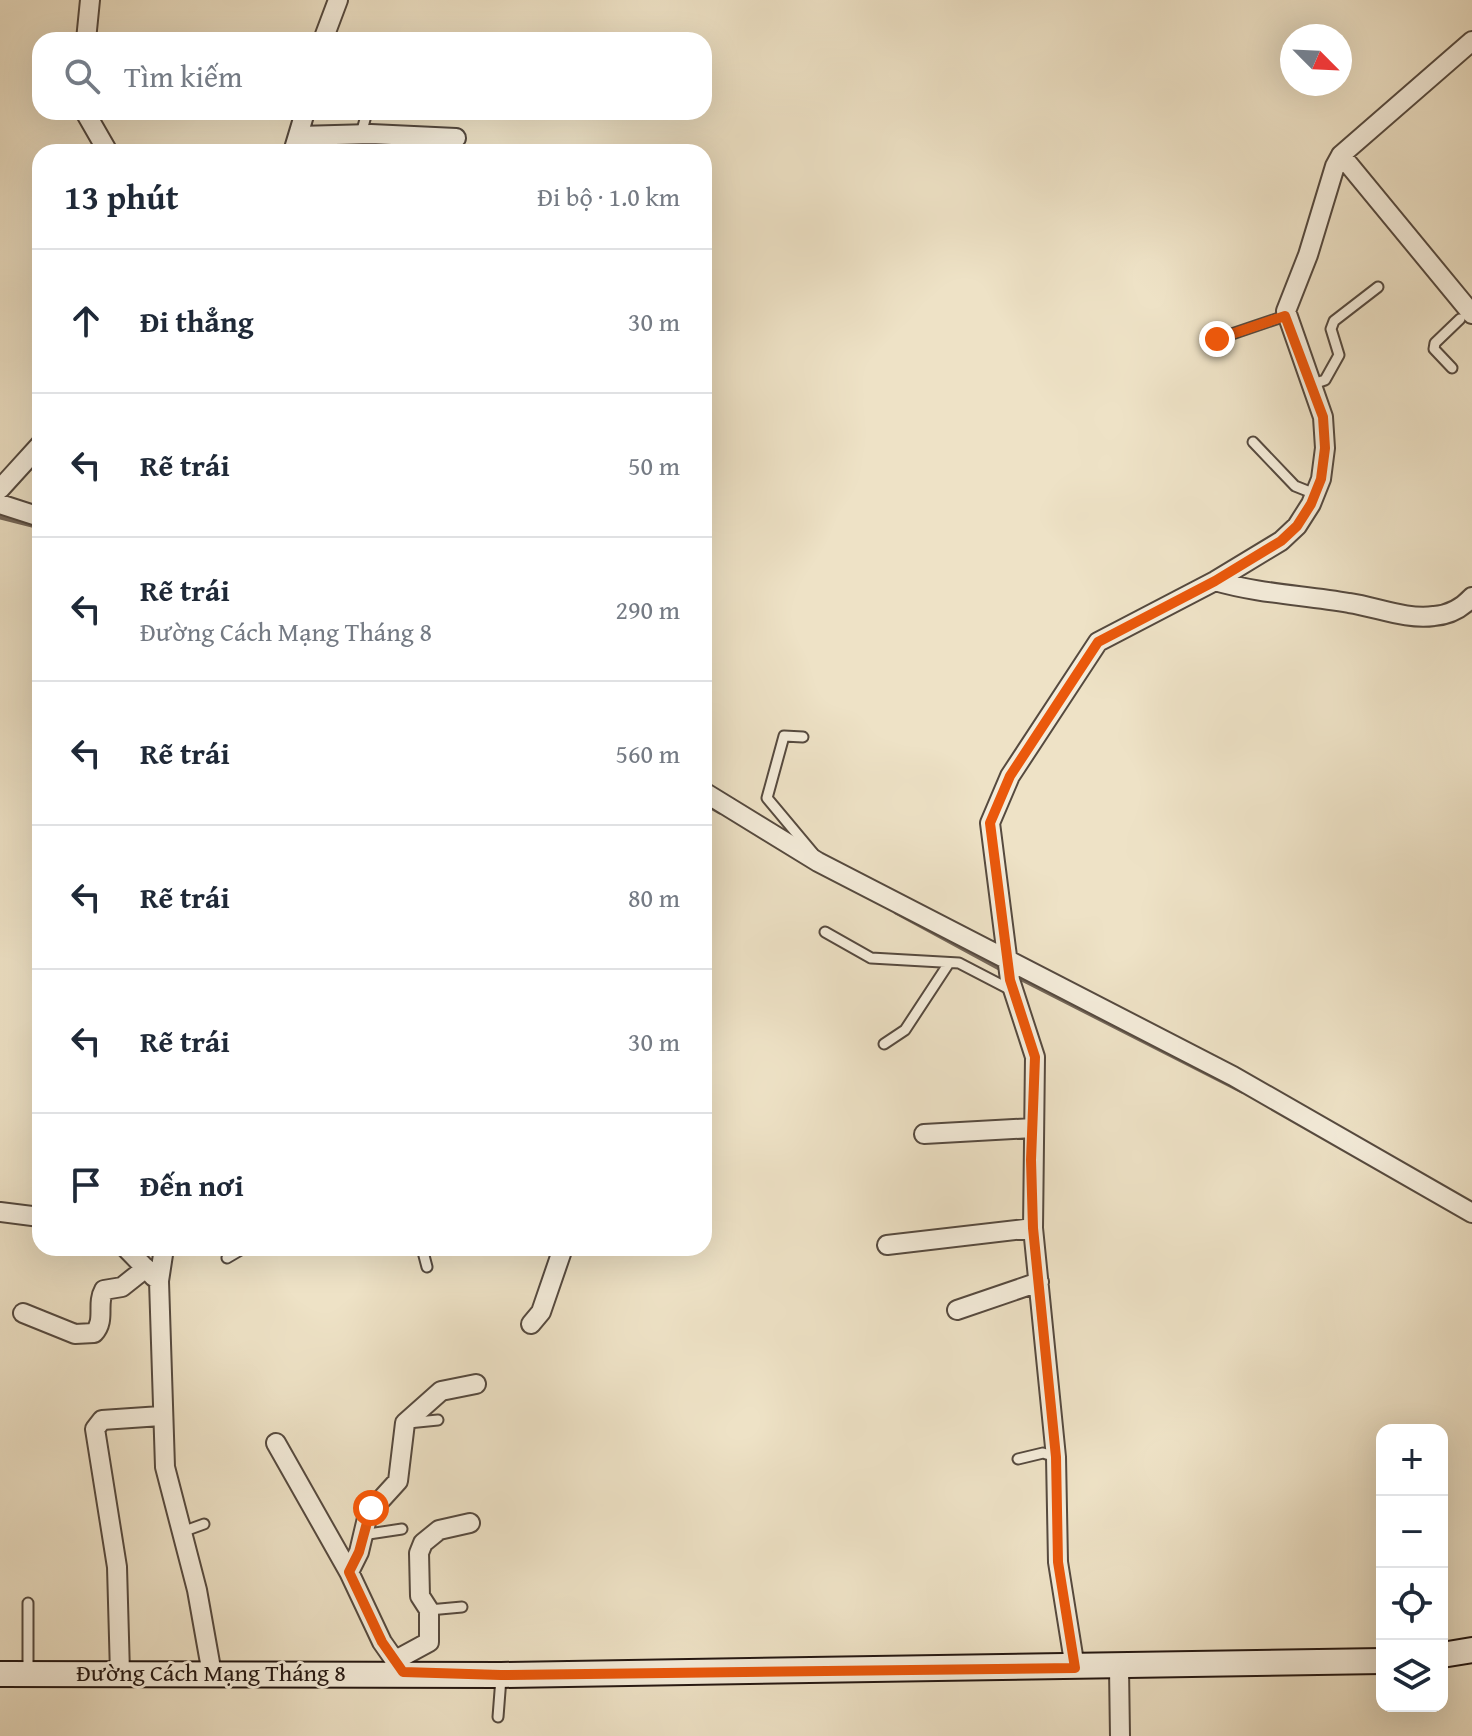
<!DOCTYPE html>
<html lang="vi">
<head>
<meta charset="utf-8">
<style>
	:root { --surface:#fff; --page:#f6f6f7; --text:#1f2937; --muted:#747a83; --line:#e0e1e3 }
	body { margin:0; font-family:"Gentium Book Plus",serif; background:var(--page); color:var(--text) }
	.controls { position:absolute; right:24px; bottom:24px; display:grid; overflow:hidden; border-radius:16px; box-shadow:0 8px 32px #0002 }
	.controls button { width:72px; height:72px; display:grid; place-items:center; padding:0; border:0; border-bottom:2px solid var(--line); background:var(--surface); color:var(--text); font:40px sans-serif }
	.compass { position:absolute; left:1280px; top:24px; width:72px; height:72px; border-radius:50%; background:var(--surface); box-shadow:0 8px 32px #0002; rotate:114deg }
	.stop { position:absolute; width:24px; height:24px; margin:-18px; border:6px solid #ea580c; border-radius:50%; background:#fff }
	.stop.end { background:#ea580c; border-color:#fff; box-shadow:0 2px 8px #0008 }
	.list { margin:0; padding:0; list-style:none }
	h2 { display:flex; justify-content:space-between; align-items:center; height:104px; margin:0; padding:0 32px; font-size:34px }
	h2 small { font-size:26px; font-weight:400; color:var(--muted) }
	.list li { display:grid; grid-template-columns:52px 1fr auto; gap:24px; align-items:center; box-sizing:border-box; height:144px; padding:0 32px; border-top:2px solid var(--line) }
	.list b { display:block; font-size:30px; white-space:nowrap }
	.list p { margin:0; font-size:26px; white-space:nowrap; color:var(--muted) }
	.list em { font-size:26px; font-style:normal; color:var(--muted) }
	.icon { flex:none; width:44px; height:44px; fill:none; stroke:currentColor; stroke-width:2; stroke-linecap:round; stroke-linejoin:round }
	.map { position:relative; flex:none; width:1472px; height:1736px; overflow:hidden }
	.search { position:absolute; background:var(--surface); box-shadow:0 8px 32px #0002; left:32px; top:32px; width:680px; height:88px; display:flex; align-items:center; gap:20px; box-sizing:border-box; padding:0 28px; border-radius:24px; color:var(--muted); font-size:30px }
	.panel { position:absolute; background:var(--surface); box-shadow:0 8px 32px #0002; left:32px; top:144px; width:680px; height:1112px; border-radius:24px }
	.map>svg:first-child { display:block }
</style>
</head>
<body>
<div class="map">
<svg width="1472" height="1736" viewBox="0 0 1472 1736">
	<rect width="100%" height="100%" fill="#eee2c6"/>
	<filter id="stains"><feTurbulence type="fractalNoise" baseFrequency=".0025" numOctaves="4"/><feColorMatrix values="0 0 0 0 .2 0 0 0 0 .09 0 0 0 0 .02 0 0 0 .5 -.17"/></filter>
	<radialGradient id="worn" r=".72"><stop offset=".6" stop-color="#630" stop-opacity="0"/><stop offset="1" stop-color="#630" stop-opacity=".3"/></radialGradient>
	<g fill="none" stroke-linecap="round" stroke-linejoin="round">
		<!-- stream -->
		<path stroke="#746759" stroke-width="5" d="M0 517 40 527
			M704 803 720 812
			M896 912 1003 970
			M1016 976 1242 1091"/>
		<defs>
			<path id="lane" d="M361 134 367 112
				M1217 339 1285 316
				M1452 368 1434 349 1435 343 1460 319
				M1313 384 1325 380 1339 355 1331 329 1334 321 1378 287
				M1253 442 1295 486 1315 494
				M803 737 784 736 767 798 813 853
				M825 932 871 958 959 963 1011 990
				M884 1044 905 1030 949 963
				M422 1248 427 1267
				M227 1258 244 1248
				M408 1423 438 1420
				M1018 1459 1043 1453 1056 1457
				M182 1532 204 1524
				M362 1535 402 1529
				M429 1610 462 1607
				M28 1672V1603
				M498 1717 501 1678"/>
			<path id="street" d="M86 40 90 0
				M323 40 338 0
				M85 112 108 152
				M299 136 371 134 456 138
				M293 152 305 112
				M1341 155 1472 314
				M0 489 40 445
				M0 504 40 517
				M1215 581C1260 594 1304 595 1349 603 1377 607 1406 620 1434 616 1449 615 1462 608 1472 597
				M704 792 818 862 1233 1076 1472 1213
				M924 1134 1033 1128
				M0 1212 40 1217
				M887 1245 1033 1228
				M126 1248 154 1277
				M164 1248 159 1281 165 1467 197 1590 212 1674
				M957 1310 1039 1282
				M23 1313 75 1334 94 1333C106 1320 96 1304 104 1290L122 1287 146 1268
				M531 1324 541 1312 563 1248
				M276 1443 349 1572 382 1642 403 1672
				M349 1572 359 1552 368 1514 398 1481 405 1423 441 1391 476 1384
				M394 1661 429 1642V1610L420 1596 419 1553 423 1543 439 1530 470 1523
				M1075 1668 1058 1562 1056 1457 1033 1228 1035 1057 1010 980 990 823 1010 776 1098 642 1215 581 1281 541 1297 526 1311 504 1321 479 1325 448 1323 417 1286 311 1308 255 1335 166 1341 155 1472 41
				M1119 1668 1120 1736
				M120 1673 117 1567 95 1429 102 1420 161 1416"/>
			<path id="secondary" d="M1442 1655 1472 1650
				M0 1674 501 1675 1382 1661"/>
		</defs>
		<!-- lane casing -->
		<use href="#lane" stroke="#564a3f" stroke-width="13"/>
		<!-- street casing -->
		<use href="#street" stroke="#564a3f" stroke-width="22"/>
		<!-- secondary casing -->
		<use href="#secondary" stroke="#241712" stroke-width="28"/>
		<!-- lane -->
		<use href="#lane" stroke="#f4ecda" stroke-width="9"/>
		<!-- street -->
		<use href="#street" stroke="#f4ecda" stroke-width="18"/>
		<!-- secondary -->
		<use href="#secondary" stroke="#f4ecda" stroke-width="24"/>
	</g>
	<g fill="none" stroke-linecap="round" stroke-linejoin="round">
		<!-- route -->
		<path stroke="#ea580c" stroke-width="10" d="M371 1508 359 1552 349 1572 382 1642 403 1672 501 1675 1075 1668 1058 1562 1056 1457 1033 1228 1031 1160 1035 1057 1010 980 990 823 1010 776 1098 642 1215 581 1281 541 1297 526 1311 504 1321 479 1325 448 1323 417 1285 316 1217 339"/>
	</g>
	<g text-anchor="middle" stroke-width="6" stroke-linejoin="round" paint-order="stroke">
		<!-- street labels -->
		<g font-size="24" fill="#241712" stroke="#f4ecda">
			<text x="211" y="1681">Đường Cách Mạng Tháng 8</text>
		</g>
	</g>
	<rect width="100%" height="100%" filter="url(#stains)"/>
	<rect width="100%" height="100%" fill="url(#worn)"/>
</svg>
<div class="controls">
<button>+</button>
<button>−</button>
<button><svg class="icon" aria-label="locate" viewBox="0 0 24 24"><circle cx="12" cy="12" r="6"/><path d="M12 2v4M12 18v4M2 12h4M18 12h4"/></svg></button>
<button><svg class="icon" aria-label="layers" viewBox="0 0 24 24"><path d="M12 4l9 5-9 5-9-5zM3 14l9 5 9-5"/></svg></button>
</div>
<svg class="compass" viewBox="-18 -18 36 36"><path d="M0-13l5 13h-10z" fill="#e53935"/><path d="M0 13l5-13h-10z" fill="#747a83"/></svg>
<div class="stop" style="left:371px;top:1508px"></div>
<div class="stop end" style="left:1217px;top:339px"></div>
<div class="search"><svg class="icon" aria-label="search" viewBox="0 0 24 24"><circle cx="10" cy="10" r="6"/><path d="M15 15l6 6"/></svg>Tìm kiếm</div>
<section class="panel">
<h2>13 phút<small>Đi bộ · 1.0 km</small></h2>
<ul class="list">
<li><svg class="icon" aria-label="ahead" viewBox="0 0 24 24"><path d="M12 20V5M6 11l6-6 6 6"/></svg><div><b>Đi thẳng</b></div><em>30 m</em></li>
<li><svg class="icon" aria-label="left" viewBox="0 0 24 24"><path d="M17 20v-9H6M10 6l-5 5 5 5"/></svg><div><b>Rẽ trái</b></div><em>50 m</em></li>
<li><svg class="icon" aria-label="left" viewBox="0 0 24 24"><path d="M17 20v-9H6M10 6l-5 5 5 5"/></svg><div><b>Rẽ trái</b><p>Đường Cách Mạng Tháng 8</p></div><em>290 m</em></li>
<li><svg class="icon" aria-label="left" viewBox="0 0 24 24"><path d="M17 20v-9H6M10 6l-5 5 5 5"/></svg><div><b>Rẽ trái</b></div><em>560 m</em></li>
<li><svg class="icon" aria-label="left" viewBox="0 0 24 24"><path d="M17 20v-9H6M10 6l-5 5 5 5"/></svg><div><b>Rẽ trái</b></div><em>80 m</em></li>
<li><svg class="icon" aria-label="left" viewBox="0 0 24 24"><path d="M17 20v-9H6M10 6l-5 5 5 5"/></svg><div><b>Rẽ trái</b></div><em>30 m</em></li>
<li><svg class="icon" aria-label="arrive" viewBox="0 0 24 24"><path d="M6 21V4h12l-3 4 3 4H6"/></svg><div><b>Đến nơi</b></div></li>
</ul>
</section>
</div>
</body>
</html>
